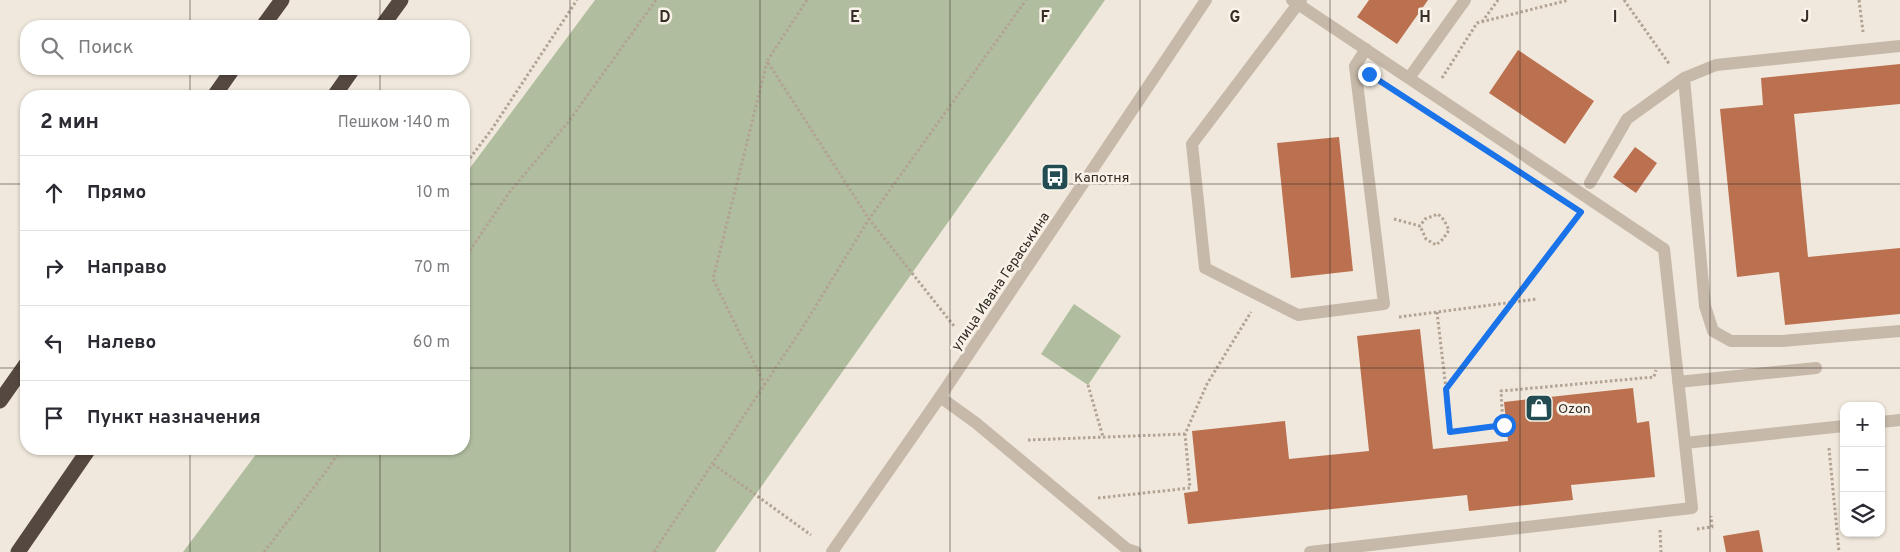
<!DOCTYPE html>
<html lang="ru">
<head>
<meta charset="utf-8">
<style>
	:root { --surface:#fff; --page:#f7f7f7; --text:#2b2b33; --muted:#7c7c81; --line:#e1e1e2 }
	body { margin:0; font-family:Overpass,sans-serif; background:var(--page); color:var(--text) }
	.controls { position:absolute; right:15px; bottom:15px; display:grid; overflow:hidden; border-radius:10px; box-shadow:0 1px 4px #0004 }
	.controls button { width:45px; height:45px; display:grid; place-items:center; padding:0; border:0; border-bottom:1px solid var(--line); background:var(--surface); color:var(--text); font:25px sans-serif }
	.stop { position:absolute; width:15px; height:15px; margin:-11px; border:4px solid #1a73e8; border-radius:50%; background:#fff }
	.stop.end { background:#1a73e8; border-color:#fff; box-shadow:0 1px 5px #0008 }
	.list { margin:0; padding:0; list-style:none }
	h2 { display:flex; justify-content:space-between; align-items:center; height:65px; margin:0; padding:0 20px; font-size:21px }
	h2 small { font-size:16px; font-weight:400; color:var(--muted) }
	.list li { display:grid; grid-template-columns:32px 1fr auto; gap:15px; align-items:center; box-sizing:border-box; height:75px; padding:0 20px; border-top:1px solid var(--line) }
	.list b { display:block; font-size:19px; white-space:nowrap }
	.list em { font-size:16px; font-style:normal; color:var(--muted) }
	.icon { flex:none; width:28px; height:28px; fill:none; stroke:currentColor; stroke-width:2; stroke-linecap:round; stroke-linejoin:round }
	.map { position:relative; flex:none; width:1900px; height:552px; overflow:hidden }
	.search { position:absolute; background:var(--surface); box-shadow:0 1px 4px #0004; left:20px; top:20px; width:450px; height:55px; display:flex; align-items:center; gap:12px; box-sizing:border-box; padding:0 18px; border-radius:20px; color:var(--muted); font-size:19px }
	.panel { position:absolute; background:var(--surface); box-shadow:0 1px 4px #0004; left:20px; top:90px; width:450px; height:365px; border-radius:20px }
	.map>svg:first-child { display:block }
</style>
</head>
<body>
<div class="map">
<svg width="1900" height="552" viewBox="0 0 1900 552">
	<rect width="100%" height="100%" fill="#f0e8dc"/>
	<!-- green -->
	<path fill="#b0bd9e" d="M595 0H1105L715 552H183L260 449H464V176Z
		M1074 304 1121 336 1088 385 1041 354Z"/>
	<!-- building -->
	<path fill="#bb714f" d="M1369 0H1428L1397 44 1357 17Z
		M1518 50 1594 101 1565 144 1489 93Z
		M1900 64V104L1794 114 1808 257 1900 248V314L1785 325 1779 272 1737 277 1720 109 1763 105 1761 78Z
		M1339 137 1353 271 1291 278 1277 143Z
		M1635 147 1657 163 1636 193 1613 177Z
		M1420 329 1433 449 1508 441 1504 402 1633 388 1637 423 1649 421 1655 477 1571 485 1573 500 1469 511 1467 495 1188 524 1184 493 1198 491 1192 431 1285 421 1289 459 1369 451 1357 336Z
		M1759 530 1763 552H1726L1723 536Z"/>
	<g fill="none" stroke-linecap="round" stroke-linejoin="round">
		<!-- path -->
		<path stroke="#b2a394" stroke-width="3" stroke-dasharray="2.5 2.5" stroke-linecap="butt" d="M807 0 767 61 869 219 954 326
			M1624 0 1670 65
			M1859 0 1863 32
			M1482 22 1498 0
			M1442 78 1477 23 1569 0
			M464 166 492 129 577 0
			M1394 219 1420 226 1425 219 1438 214 1444 220 1449 230 1443 239 1436 245 1426 239 1420 226
			M464 259 509 193 569 121 656 0
			M1437 312 1446 389 1579 215
			M1399 317 1537 299
			M765 385 713 279 767 62
			M1088 385 1103 437
			M1446 389 1450 432 1503 425 1501 391 1654 377 1656 370
			M1028 440 1185 434
			M1829 448 1839 552
			M713 464 811 535
			M1098 498 1190 488 1185 434 1207 384 1251 312
			M1697 529 1712 527 1711 516
			M1660 530 1661 552
			M264 552 327 470 341 449
			M654 552 806 322 869 219 1026 0"/>
		<!-- lane -->
		<path stroke="#c6b9a9" stroke-width="12" d="M1292 0 1664 249 1692 508 1310 552
			M1301 0 1192 144 1205 268 1298 315 1384 304 1355 66 1366 49
			M1409 78 1465 0
			M1684 78 1705 306 1713 331 1731 341H1782L1900 331
			M1590 183 1627 119 1684 78 1716 65 1900 46
			M1678 382 1816 368
			M940 397 976 423 1127 549 1136 552
			M1881 422 1900 420
			M1685 443 1844 426"/>
		<!-- street -->
		<path stroke="#c6b9a9" stroke-width="12" d="M832 552 940 397 1206 0"/>
		<!-- highway -->
		<path stroke="#554840" stroke-width="15" d="M263 26 282 0
			M382 26 401 0
			M214 96 233 69
			M334 96 353 69
			M0 401 26 364
			M18 552 89 449"/>
	</g>
	<g fill="none" stroke-linecap="round" stroke-linejoin="round">
		<!-- route -->
		<path stroke="#1a73e8" stroke-width="6" d="M1369 74 1581 212 1446 389 1450 432 1504 425"/>
	</g>
	<!-- grid -->
	<path fill="none" stroke="#342d28" stroke-width="1" stroke-opacity="0.55" d="M190 0V26M380 0V26M570 0V552M760 0V552M950 0V552M1140 0V552M1330 0V552M1520 0V552M1710 0V552M190 69V96M380 69V96M0 184H26M464 184H1900M0 368H26M464 368H1900M190 449V552M380 449V552"/>
	<!-- icons -->
	<defs>
		<symbol id="bus-square" viewBox="-11 -11 22 22"><rect x="-9" y="-9" width="18" height="18" rx="4" fill="#224c52" stroke="#f8f2e8"/><path d="M-5-6H5V4H4V6H2V4H-2V6H-4V4H-5ZM-3.5-4V0h7V-4ZM-3.5 1.2v1.5H-2V1.2ZM2 1.2v1.5H3.5V1.2Z" fill="#fff"/></symbol>
		<symbol id="shop-square" viewBox="-11 -11 22 22"><rect x="-9" y="-9" width="18" height="18" rx="4" fill="#224c52" stroke="#f8f2e8"/><path d="M-5-2.5h2.3a2.7 3.5 0 0 1 5.4 0H5L5.5 6h-11ZM-1.5-2.5h3a1.5 2.3 0 0 0-3 0Z" fill="#fff"/></symbol>
	</defs>
	<g fill-rule="evenodd">
		<use href="#bus-square" x="1039" y="161" width="32" height="32"/>
		<use href="#shop-square" x="1523" y="392" width="32" height="32"/>
	</g>
	<g text-anchor="middle" stroke-width="5" stroke-linejoin="round" paint-order="stroke">
		<!-- poi labels -->
		<g font-size="14" fill="#342d28" stroke="#f8f2e8" text-anchor="start">
			<text x="1074" y="182">Капотня</text>
			<text x="1558" y="413">Ozon</text>
		</g>
		<!-- street labels -->
		<g font-size="14" fill="#342d28" stroke="#f8f2e8">
			<text transform="translate(1000 281) rotate(-56)" y="5">улица Ивана Гераськина</text>
		</g>
	</g>
	<g font-size="16" text-anchor="middle" font-weight="bold" fill="#342d28" stroke="#f8f2e8" stroke-width="5" stroke-linejoin="round" paint-order="stroke">
		<text x="665" y="22">D</text>
		<text x="855" y="22">E</text>
		<text x="1045" y="22">F</text>
		<text x="1235" y="22">G</text>
		<text x="1425" y="22">H</text>
		<text x="1615" y="22">I</text>
		<text x="1805" y="22">J</text>
	</g>
</svg>
<div class="controls">
<button>+</button>
<button>−</button>
<button><svg class="icon" aria-label="layers" viewBox="0 0 24 24"><path d="M12 4l9 5-9 5-9-5zM3 14l9 5 9-5"/></svg></button>
</div>
<div class="stop" style="left:1504px;top:425px"></div>
<div class="stop end" style="left:1369px;top:74px"></div>
<div class="search"><svg class="icon" aria-label="search" viewBox="0 0 24 24"><circle cx="10" cy="10" r="6"/><path d="M15 15l6 6"/></svg>Поиск</div>
<section class="panel">
<h2>2 мин<small>Пешком · 140 m</small></h2>
<ul class="list">
<li><svg class="icon" aria-label="ahead" viewBox="0 0 24 24"><path d="M12 20V5M6 11l6-6 6 6"/></svg><div><b>Прямо</b></div><em>10 m</em></li>
<li><svg class="icon" aria-label="right" viewBox="0 0 24 24"><path d="M7 20v-9h11M14 6l5 5-5 5"/></svg><div><b>Направо</b></div><em>70 m</em></li>
<li><svg class="icon" aria-label="left" viewBox="0 0 24 24"><path d="M17 20v-9H6M10 6l-5 5 5 5"/></svg><div><b>Налево</b></div><em>60 m</em></li>
<li><svg class="icon" aria-label="arrive" viewBox="0 0 24 24"><path d="M6 21V4h12l-3 4 3 4H6"/></svg><div><b>Пункт назначения</b></div></li>
</ul>
</section>
</div>
</body>
</html>
